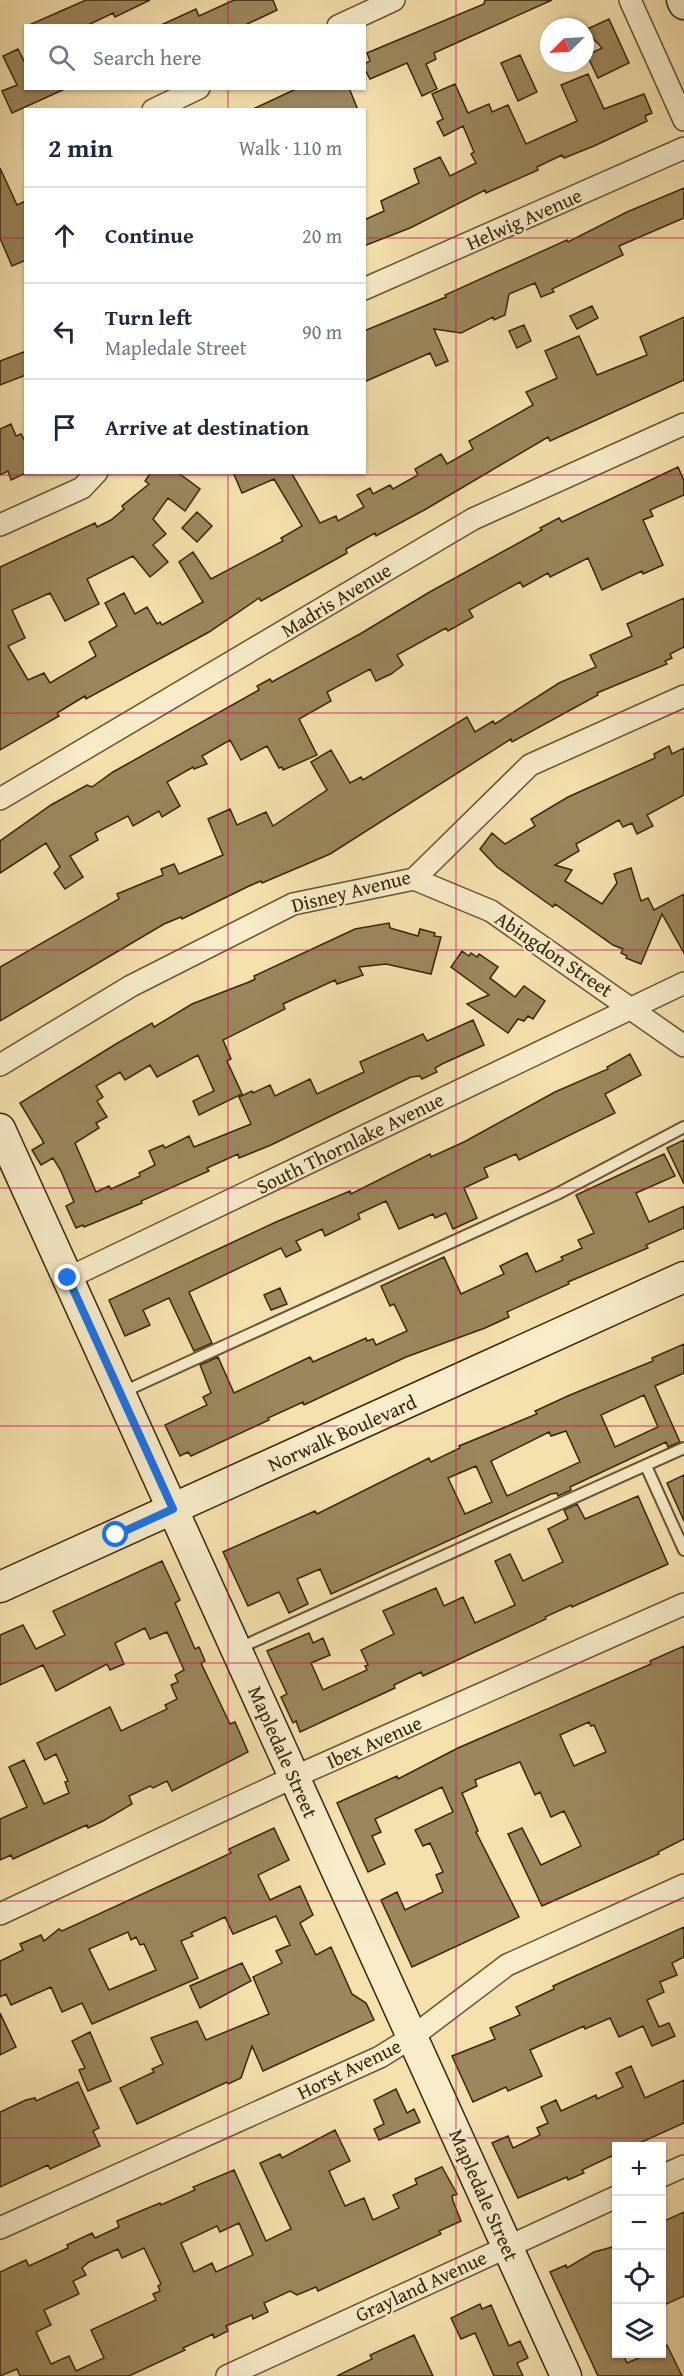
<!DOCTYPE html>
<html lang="en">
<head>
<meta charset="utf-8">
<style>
	:root { --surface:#fff; --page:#f2f2f3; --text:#1f2937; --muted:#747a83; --line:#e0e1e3 }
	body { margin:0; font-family:"Gentium Book Plus",serif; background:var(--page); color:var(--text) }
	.controls { position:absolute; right:18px; bottom:18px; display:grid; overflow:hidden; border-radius:0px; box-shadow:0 2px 4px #0004 }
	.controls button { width:54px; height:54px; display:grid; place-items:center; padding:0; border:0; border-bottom:2px solid var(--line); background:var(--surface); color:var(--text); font:30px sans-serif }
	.compass { position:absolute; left:540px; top:18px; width:54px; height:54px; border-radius:50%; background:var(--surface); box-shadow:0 2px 4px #0004; rotate:246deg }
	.stop { position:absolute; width:18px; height:18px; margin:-14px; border:4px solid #1a73e8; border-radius:50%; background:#fff }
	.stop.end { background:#1a73e8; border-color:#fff; box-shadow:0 2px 6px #0008 }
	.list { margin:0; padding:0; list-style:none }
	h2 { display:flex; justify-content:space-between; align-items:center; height:78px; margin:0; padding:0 24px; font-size:26px }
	h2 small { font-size:20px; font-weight:400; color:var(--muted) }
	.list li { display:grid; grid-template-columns:39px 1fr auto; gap:18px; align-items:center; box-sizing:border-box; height:96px; padding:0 24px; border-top:2px solid var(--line) }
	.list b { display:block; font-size:22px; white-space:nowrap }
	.list p { margin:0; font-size:20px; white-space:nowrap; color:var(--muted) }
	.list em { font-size:20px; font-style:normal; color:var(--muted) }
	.icon { flex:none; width:33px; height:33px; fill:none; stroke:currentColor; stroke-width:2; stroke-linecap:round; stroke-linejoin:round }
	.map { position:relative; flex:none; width:684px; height:2376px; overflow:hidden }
	.search { position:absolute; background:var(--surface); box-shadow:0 2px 4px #0004; left:24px; top:24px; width:342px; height:66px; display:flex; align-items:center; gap:15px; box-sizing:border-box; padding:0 21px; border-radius:0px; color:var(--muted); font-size:22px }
	.panel { position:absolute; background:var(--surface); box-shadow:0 2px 4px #0004; left:24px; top:108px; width:342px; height:366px; border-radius:0px }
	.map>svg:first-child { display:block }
</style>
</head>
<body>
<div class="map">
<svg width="684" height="2376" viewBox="0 0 684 2376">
	<rect width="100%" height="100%" fill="#f5e1ae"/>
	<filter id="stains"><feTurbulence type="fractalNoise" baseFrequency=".00333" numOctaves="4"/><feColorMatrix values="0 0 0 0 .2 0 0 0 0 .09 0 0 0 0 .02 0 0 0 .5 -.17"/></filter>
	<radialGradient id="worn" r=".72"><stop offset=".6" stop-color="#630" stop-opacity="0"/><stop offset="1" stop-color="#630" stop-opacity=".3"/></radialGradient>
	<!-- building -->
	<path fill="#9b875d" stroke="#392506" stroke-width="1.5" fill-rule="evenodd" d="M86 0H150L115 17 113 13 86 26H27Z
		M234 0H273L277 10 243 26H159L196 9 199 16Z
		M485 0H552L434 53 436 59 426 64 437 89 422 96 407 63 370 79 364 68V64L370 61 367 53 484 4Z
		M609 19 629 63 598 78 587 55 602 48 585 30Z
		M18 49 26 65V88H67L12 113 2 91 17 85 3 56Z
		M520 55 537 92 518 101 501 63Z
		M588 74 604 109 644 94 652 113 645 116 647 121 594 146 564 158 562 155 537 167 538 170 486 193 485 190 410 228 364 246V220L384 211 381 201 419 183 414 169 440 157 450 176 476 163 471 154 474 152 463 126 444 136 437 122 443 119 432 94 455 84 468 113 489 104 492 112 508 105 526 144 577 121 561 85Z
		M298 88H349L358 110H251Z
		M0 168 17 205 26 201V260L12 266 0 238Z
		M684 188V218L619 246 623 255 552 289 554 292 541 297 535 283 509 294 505 315 494 320 493 317 461 333 434 329 448 361 436 366 430 353 364 382V331L446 297 445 295 567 240 568 242 627 212Z
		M592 306 598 318 577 329 570 316Z
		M684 317V380L550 441 548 437 426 509 376 536 375 533 346 549 347 553 261 601 259 598 209 632 86 699 85 696 57 713 59 716 0 750V567L95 523 97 527 111 520 124 509 122 506 149 484 145 481 151 472H177L200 489 185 511 168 498 153 519 166 534 153 545 168 562 150 577 133 556 87 579 99 604 65 621 50 593 12 610 25 638 8 646 28 680 44 673 50 683 96 656 89 642 117 626 105 603 124 593 135 614 147 607 157 624 160 622 162 625 203 602 179 562 193 552 211 579 283 541 281 538 302 526 274 479 242 493 233 472H291L320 523 336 516 338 521 364 507 357 495 370 488 373 494 390 485 393 489 418 475 415 469 441 454 447 464 473 449 469 441 533 405 526 392 557 378 545 351 579 336 597 375 647 355 640 337Z
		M524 325 531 341 517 348 509 331Z
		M26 351V375L0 385V361Z
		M11 424 16 436 21 434 26 443V473L11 480 8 471 0 475V429Z
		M678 467 684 481V495L650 510 653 516 643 520 663 565 643 574 642 571 602 590 588 558 550 577 548 573 523 587 520 582 469 610 473 617 448 631 446 628 397 655 403 665 391 674 376 681 370 669 327 692 331 701 299 719 317 755 283 770 282 767 279 768 267 746 241 760 230 740 202 756 207 764 194 769 193 767 167 782 180 806 162 817 159 811 133 826 128 816 95 833 98 840 70 856 83 877 65 889 54 873 60 867 46 843 0 873V841L51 805 87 785 92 787 113 772 259 690 257 686 270 679 272 682 360 634 428 593 542 530 540 528 559 518 562 522Z
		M197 512 212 526 197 542 182 528Z
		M684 598V647L670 654 672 658 665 661 667 664 597 693 598 695 512 742 511 739 330 854 262 883 261 881 249 886 182 919 181 917 164 924 0 1021V967L119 899 117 894 163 875 161 869 174 864 179 874 223 855 208 819 230 809 237 825 266 812 273 826 327 790 311 762 331 750 350 783 361 777 363 780 467 717 475 732 493 721 495 724 559 683 596 667 590 655 632 636 627 624Z
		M669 746 672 754 684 748V795L647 815 653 826 637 834 632 823 623 827 619 820 576 844 579 851 555 865 572 870 565 881 602 904 617 883 614 874 631 868 641 901 648 898 654 910 684 894V953L662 914 641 964 626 958 627 956 621 953 623 949 613 945 555 904 553 907 497 867 480 849 492 833 505 844 535 826 531 819 568 797 655 758 654 754Z
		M389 923 390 928 418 936 420 929 435 933 434 936 441 937 431 974 386 964 359 967 363 975 337 984 335 980 283 1004 285 1009 223 1040 231 1059 227 1061 242 1094 199 1115 193 1101 214 1091 198 1055 157 1077 150 1065 125 1080 120 1072 96 1086 103 1097 97 1101 107 1117 96 1123 99 1128 75 1143 96 1192 109 1186 111 1189 140 1176 139 1173 155 1165 149 1151 163 1145 165 1148 189 1136 194 1147 251 1124 239 1097 252 1091 253 1093 270 1085 275 1096 310 1079 317 1094 364 1072 360 1062 423 1034 427 1041 473 1020 484 1045 442 1064 435 1068 437 1072 422 1079 420 1076 411 1077 271 1145 239 1158 238 1154 207 1168 209 1171 141 1201 142 1203 84 1227 83 1225 76 1228 66 1206 74 1202 61 1171 53 1158 41 1165 32 1150 44 1143 20 1103 116 1044 152 1023 154 1027 192 1004 249 982 255 979 254 976 355 929Z
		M462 951 469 956 471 953 477 957 479 954 498 967 490 978 515 997 524 986 545 1001 533 1019 528 1016 524 1021 518 1019 508 1033 467 1004 489 995 451 967Z
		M630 1054 641 1075 605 1094 615 1113 519 1160 516 1154 484 1168 488 1177 464 1188 477 1218 453 1229 446 1213 435 1218 433 1214 399 1229 386 1201 358 1214 360 1219 325 1236 322 1229 296 1241 301 1250 286 1257 281 1248 189 1292 212 1343 194 1351 169 1298 143 1310 150 1325 125 1336 109 1300 276 1222 350 1191 351 1194 430 1154 431 1157 464 1142 555 1092 608 1069 607 1067Z
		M684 1140V1184L667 1148Z
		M664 1154 675 1176 636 1193 649 1222 684 1206V1228L646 1245 648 1248 568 1282 569 1284 507 1312 509 1317 485 1328 406 1357 304 1405 303 1402 268 1418 269 1420 191 1456 188 1452 180 1456 165 1425 207 1405 203 1397 211 1393 200 1365 218 1357 234 1393 310 1357 313 1362 366 1338 367 1341 373 1339 376 1345 407 1331 394 1304 390 1306 381 1286 444 1257 461 1294 504 1274 500 1266 527 1253 536 1272 563 1260 561 1257 582 1248 578 1240 594 1233 576 1195Z
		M280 1288 287 1304 271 1310 264 1295Z
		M684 1344V1373L655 1386 680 1442 668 1447 666 1442 570 1487 571 1490 558 1496 557 1493 551 1494 331 1594 320 1569 297 1579 308 1604 289 1613 279 1592 248 1606 223 1552 315 1511 317 1514 429 1458 431 1462 460 1448 459 1446 537 1414 535 1411 570 1395 653 1361 652 1358ZM644 1395 658 1427 615 1447 601 1415ZM566 1431 580 1462 507 1496 491 1461 549 1432 551 1436ZM476 1466 492 1502 465 1514 448 1478Z
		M684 1475V1521L667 1483Z
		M638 1496 668 1564 572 1607 571 1605 545 1617 546 1619 423 1676 421 1672 394 1685 395 1688 300 1732 296 1721 293 1723 281 1697 287 1694 267 1651 309 1633 313 1643 323 1638 330 1655 311 1663 323 1690 367 1670 365 1666 368 1665 361 1650 394 1634 383 1611 436 1588 444 1606 463 1597 475 1623 515 1605 495 1561 510 1554 523 1581 563 1562 548 1529 568 1519 564 1510 577 1504 585 1519Z
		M162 1561 180 1600 175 1603 195 1649 199 1647 205 1661 201 1663 230 1724 235 1722 248 1752 172 1791 167 1781 153 1788 150 1786 129 1796 132 1804 103 1821 88 1828 87 1825 80 1828 13 1859 11 1855 0 1860V1819L27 1807 9 1767 24 1760 44 1804 69 1793 65 1782 68 1781 56 1754 45 1760 37 1743 110 1707 121 1731 167 1709 165 1705 177 1699 171 1685 178 1682 175 1675 184 1670 167 1632 150 1639 145 1628 115 1643 124 1664 110 1670 107 1664 56 1691 43 1665 0 1685V1635L23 1625 36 1649 65 1635 53 1611Z
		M684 1646V1839L658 1852 659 1854 542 1906 508 1834 522 1828 541 1865 581 1846 564 1811 551 1817 540 1792 535 1795 520 1762 475 1780 477 1786 462 1793 478 1831 476 1832 519 1917 412 1967 381 1900 397 1892 405 1910 443 1892 436 1875 443 1872 430 1843 423 1846 415 1830 453 1812 442 1787 375 1819 381 1832 372 1836 385 1864 368 1872 337 1803 397 1776 398 1779 458 1748 651 1664 650 1661ZM589 1722 591 1726 594 1725 606 1752 574 1766 560 1735Z
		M274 1828 289 1860 258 1875 270 1900 300 1886 313 1915 300 1923 316 1955 331 1947 352 1994 366 2003 374 2020 263 2071 252 2046 241 2078 228 2084 227 2082 137 2124 120 2088 154 2072 152 2069 163 2064 151 2038 197 2021 206 2040 269 2014 253 1977 282 1963 276 1951 290 1945 276 1916 233 1934 225 1917 191 1933 193 1936 181 1941 198 1978 92 2024 82 2003 62 2012 51 1987 11 2005 6 1994 0 1997V1961L23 1950 20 1944 41 1935 44 1941 59 1929 62 1931 199 1868 231 1853 229 1849ZM128 1932 131 1940 136 1937 140 1945 144 1944 156 1970 109 1990 89 1949Z
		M684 1927V1957L672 1963 677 1975 660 1982 664 1992 647 2000 659 2027 669 2023 675 2036 652 2046 643 2026 619 2037 610 2018 585 2029 584 2026 530 2050 542 2076 508 2091 506 2087 473 2102 452 2056 495 2039 490 2028 520 2015 516 2007 554 1989 553 1986Z
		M242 1963 251 1981 200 2008 190 1986Z
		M0 2013 16 2047 0 2055Z
		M90 2032 111 2081 88 2091 79 2070 85 2068 72 2041Z
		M631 2066 645 2098 684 2080V2123L633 2146H616V2154L582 2170 584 2173 568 2180 567 2177 518 2198 492 2143 508 2136 513 2148 540 2135 537 2128 548 2123 541 2107 556 2100 561 2111 596 2095 597 2099 623 2087 616 2073Z
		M78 2082 99 2128 93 2131 100 2146 50 2169 48 2165 0 2187V2112L26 2100 35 2098 36 2101Z
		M396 2089 407 2113 414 2109 420 2122 379 2140 374 2129 384 2124 374 2100Z
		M335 2130 350 2161 329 2171 345 2206 364 2198 373 2220 399 2208 393 2195 417 2184 415 2179 442 2167 457 2194 452 2196 453 2201 461 2221 439 2231 441 2234 318 2291 316 2287 297 2295 290 2291 264 2303 268 2312 253 2319 252 2315 226 2326 228 2331 214 2338 213 2334 183 2348 185 2350 129 2376H20L17 2369 0 2376V2272L26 2260 29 2266 68 2248 67 2245 92 2233 95 2238 119 2227 117 2221 160 2203 161 2205 195 2190 193 2187 234 2170 266 2241 291 2229 260 2163 280 2154 282 2158ZM239 2223 253 2255 216 2272 212 2263 194 2272 181 2243 217 2226 220 2232ZM144 2248 161 2284 158 2286 160 2291 153 2294 156 2300 91 2330 104 2358 76 2371 69 2356 51 2364 36 2332 51 2325 44 2310 79 2294 73 2281 86 2275 82 2268 89 2262 118 2249 122 2258Z
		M684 2212V2296L662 2306V2222Z
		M616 2246V2357L623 2354 627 2363 648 2354H662V2348L667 2345 682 2376H598L550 2272 566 2265 567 2268 594 2252Z
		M480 2304 482 2309 491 2305 509 2346 520 2341 528 2358 517 2363 523 2376H494L475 2333 461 2339 451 2318Z
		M414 2335 433 2376H337L372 2359 370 2355Z"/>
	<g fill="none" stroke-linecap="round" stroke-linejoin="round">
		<defs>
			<path id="lane" d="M123 1392 557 1194 684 1127
				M646 1466 684 1550
				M239 1648 684 1448"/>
			<path id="street" d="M630 0 684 120
				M338 26 394 0
				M153 110 199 88
				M364 289 684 148
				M0 525 82 488 97 472
				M0 799 473 519 684 424
				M414 879 491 911 684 1046
				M0 1065 131 986 293 904 414 879 530 765 684 696
				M68 1278 684 983
				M0 1914 294 1777 684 1604
				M662 2176 684 2166
				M0 2228 380 2057 412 2037 507 1965 684 1885
				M227 2376 616 2197"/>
			<path id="secondary" d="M682 0 684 4
				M0 1129 566 2376
				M0 1587 684 1277"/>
		</defs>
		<!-- lane casing -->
		<use href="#lane" stroke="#685430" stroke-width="14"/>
		<!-- street casing -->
		<use href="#street" stroke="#685430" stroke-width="24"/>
		<!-- secondary casing -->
		<use href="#secondary" stroke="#392506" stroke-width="33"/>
		<!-- lane -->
		<use href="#lane" stroke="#f8ecca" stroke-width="10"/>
		<!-- street -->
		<use href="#street" stroke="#f8ecca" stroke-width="21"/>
		<!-- secondary -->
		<use href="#secondary" stroke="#f8ecca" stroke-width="30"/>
	</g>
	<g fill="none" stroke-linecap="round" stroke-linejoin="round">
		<!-- route -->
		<path stroke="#1a73e8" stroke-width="8" d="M68 1278 173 1509 116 1535"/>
	</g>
	<!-- grid -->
	<path fill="none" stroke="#c2185b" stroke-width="1.5" stroke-opacity="0.55" d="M228 0V26M456 0V2376M228 88V110M0 238H26M364 238H684M228 472V2376M0 475H684M0 713H684M0 950H684M0 1188H684M0 1426H684M0 1663H684M0 1901H684M0 2138H684"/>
	<g text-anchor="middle" stroke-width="4.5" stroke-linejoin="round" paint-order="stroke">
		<!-- street labels -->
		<g font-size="20" fill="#392506" stroke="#f8ecca">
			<text transform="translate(524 219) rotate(-24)" y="7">Helwig Avenue</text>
			<text transform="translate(336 600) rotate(-31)" y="7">Madris Avenue</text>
			<text transform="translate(351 891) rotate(-14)" y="7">Disney Avenue</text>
			<text transform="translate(554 954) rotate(34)" y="7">Abingdon Street</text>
			<text transform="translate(350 1143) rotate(-26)" y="7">South Thornlake Avenue</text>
			<text transform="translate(342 1433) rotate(-24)" y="7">Norwalk Boulevard</text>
			<text transform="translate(374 1742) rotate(-24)" y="7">Ibex Avenue</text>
			<text transform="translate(283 1752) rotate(66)" y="7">Mapledale Street</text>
			<text transform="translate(349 2069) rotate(-26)" y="7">Horst Avenue</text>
			<text transform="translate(484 2195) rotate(66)" y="7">Mapledale Street</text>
			<text transform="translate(421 2286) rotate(-25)" y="7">Grayland Avenue</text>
		</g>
	</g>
	<rect width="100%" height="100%" filter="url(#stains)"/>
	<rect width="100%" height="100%" fill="url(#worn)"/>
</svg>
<div class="controls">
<button>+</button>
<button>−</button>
<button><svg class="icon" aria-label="locate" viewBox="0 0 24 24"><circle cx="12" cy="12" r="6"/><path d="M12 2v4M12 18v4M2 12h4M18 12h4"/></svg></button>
<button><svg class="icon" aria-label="layers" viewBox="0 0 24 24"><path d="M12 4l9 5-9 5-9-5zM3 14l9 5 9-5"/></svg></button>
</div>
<svg class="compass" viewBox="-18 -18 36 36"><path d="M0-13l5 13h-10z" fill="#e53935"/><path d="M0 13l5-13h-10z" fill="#747a83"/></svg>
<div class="stop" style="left:116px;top:1535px"></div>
<div class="stop end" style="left:68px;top:1278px"></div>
<div class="search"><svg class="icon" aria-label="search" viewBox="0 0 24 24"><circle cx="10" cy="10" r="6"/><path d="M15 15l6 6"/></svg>Search here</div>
<section class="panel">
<h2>2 min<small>Walk · 110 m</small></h2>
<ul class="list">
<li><svg class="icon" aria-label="ahead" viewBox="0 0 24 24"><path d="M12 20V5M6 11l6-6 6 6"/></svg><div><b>Continue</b></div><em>20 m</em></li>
<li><svg class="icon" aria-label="left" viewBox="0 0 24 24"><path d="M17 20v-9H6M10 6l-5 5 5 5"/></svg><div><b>Turn left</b><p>Mapledale Street</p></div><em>90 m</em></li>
<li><svg class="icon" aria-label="arrive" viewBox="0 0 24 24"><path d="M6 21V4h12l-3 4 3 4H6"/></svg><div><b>Arrive at destination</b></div></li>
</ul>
</section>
</div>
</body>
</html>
